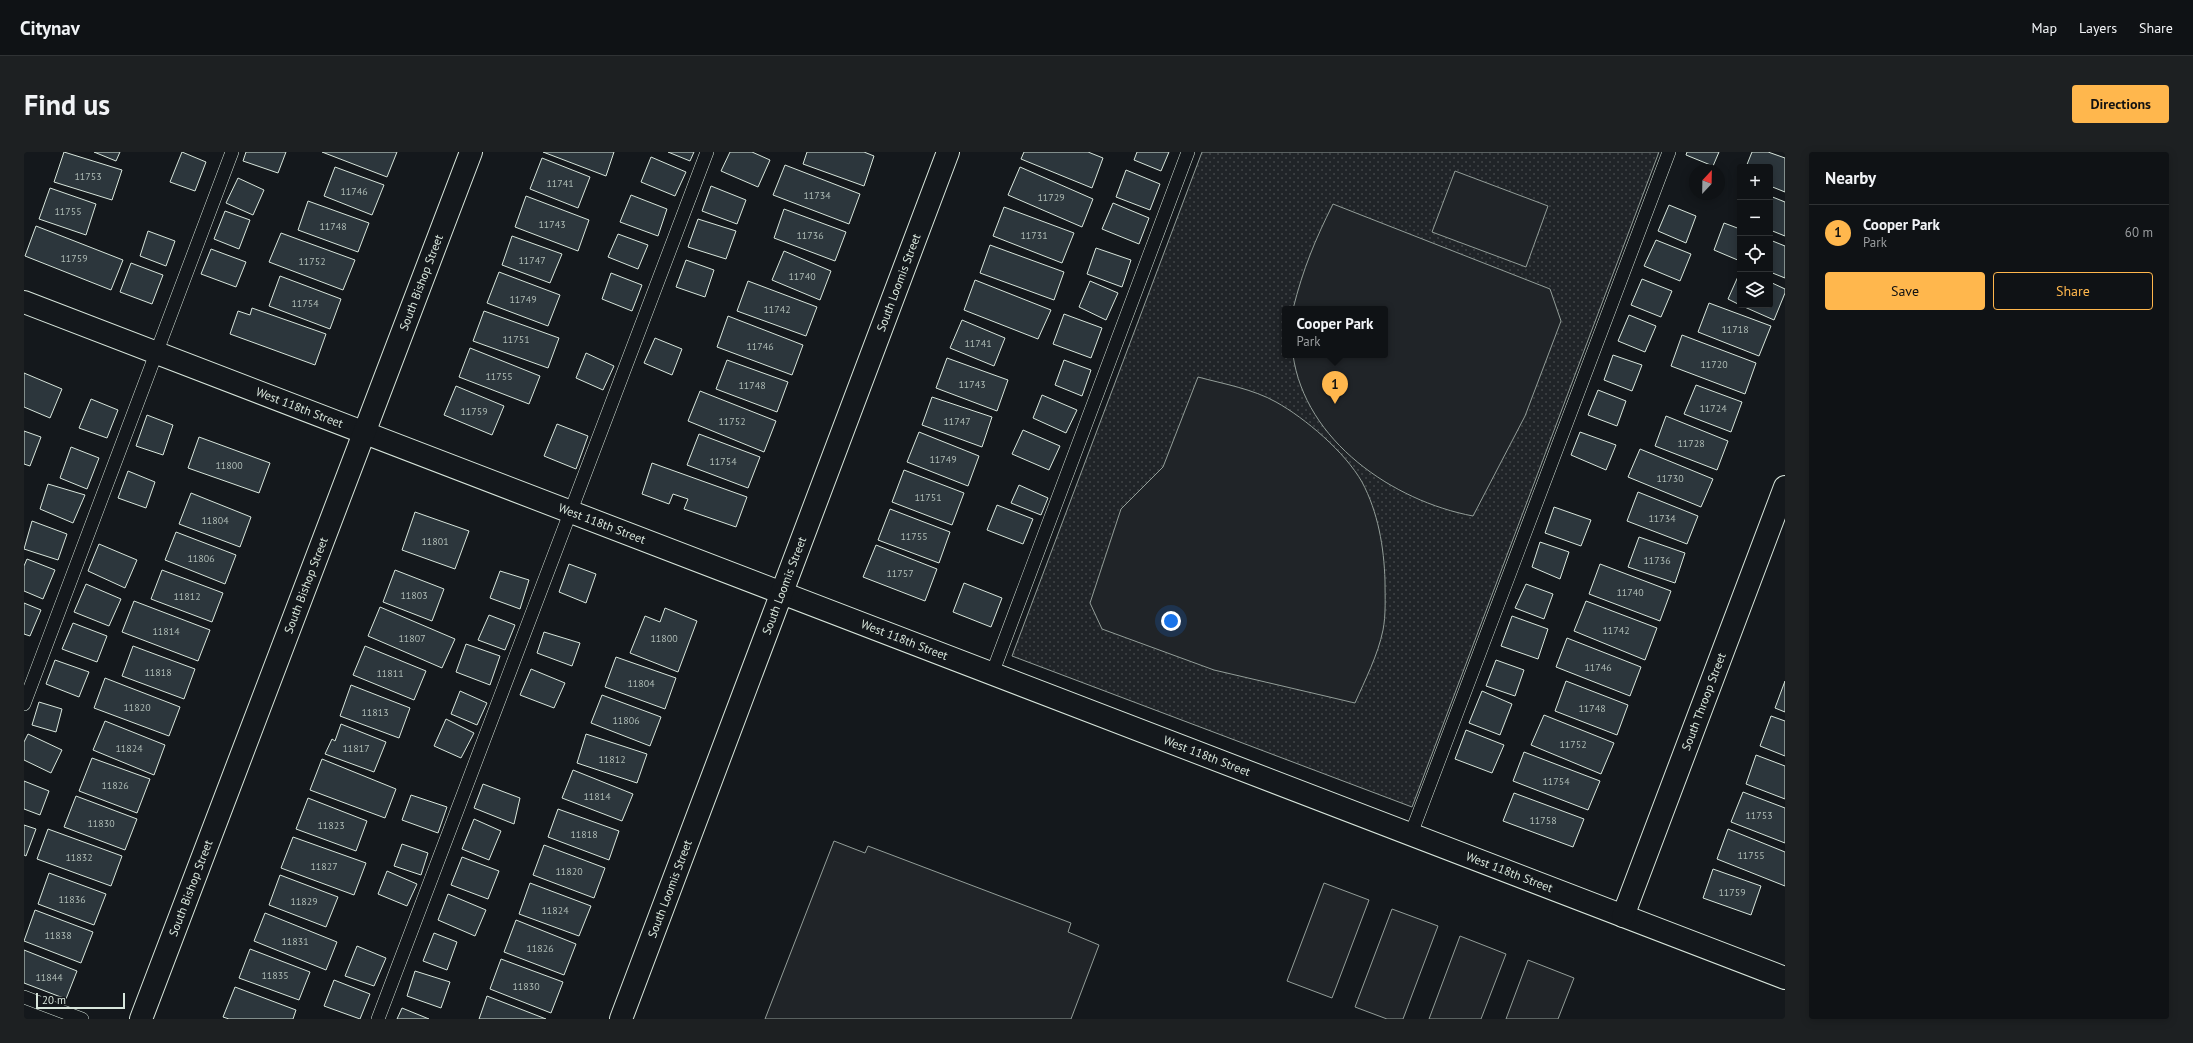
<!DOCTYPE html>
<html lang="en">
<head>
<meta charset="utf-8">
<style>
	:root { --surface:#0f1215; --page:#1d2022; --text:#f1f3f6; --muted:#9b9ea0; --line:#2f3234; --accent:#ffb74d }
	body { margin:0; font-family:"PT Sans",sans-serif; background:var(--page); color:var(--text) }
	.controls { position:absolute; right:12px; top:12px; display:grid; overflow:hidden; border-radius:4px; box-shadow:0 2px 10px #0003 }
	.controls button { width:36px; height:36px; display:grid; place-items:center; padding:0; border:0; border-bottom:1px solid var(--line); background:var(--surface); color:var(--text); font:20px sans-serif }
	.compass { position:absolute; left:1665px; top:12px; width:36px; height:36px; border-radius:50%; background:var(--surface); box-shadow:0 2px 10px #0003; rotate:22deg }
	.scale { position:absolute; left:12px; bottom:10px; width:89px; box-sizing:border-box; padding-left:4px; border:2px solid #d8e6dc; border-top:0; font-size:11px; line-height:14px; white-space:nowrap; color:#d8e6dc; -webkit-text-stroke:3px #14181c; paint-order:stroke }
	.you { position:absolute; left:1147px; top:469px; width:14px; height:14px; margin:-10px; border:3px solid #fff; border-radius:50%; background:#1a73e8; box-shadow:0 0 0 6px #1a73e833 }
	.badge { display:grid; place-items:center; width:26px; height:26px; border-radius:50%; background:var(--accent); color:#111; font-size:13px; font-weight:700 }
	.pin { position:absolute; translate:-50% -33px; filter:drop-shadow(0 1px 2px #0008) }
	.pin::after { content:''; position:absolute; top:21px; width:14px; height:12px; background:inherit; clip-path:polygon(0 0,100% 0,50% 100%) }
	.popup { position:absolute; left:1258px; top:154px; width:106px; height:52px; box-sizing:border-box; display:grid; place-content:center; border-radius:4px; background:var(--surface); filter:drop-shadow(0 1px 3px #0005); font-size:13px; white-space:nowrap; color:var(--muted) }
	.popup b { font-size:15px; color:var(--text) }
	.popup::after { content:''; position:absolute; left:50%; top:100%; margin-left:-8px; border:8px solid transparent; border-top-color:var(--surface) }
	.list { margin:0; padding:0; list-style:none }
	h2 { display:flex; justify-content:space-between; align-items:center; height:52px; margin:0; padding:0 16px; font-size:17px }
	h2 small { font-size:13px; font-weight:400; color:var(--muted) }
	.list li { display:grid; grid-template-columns:26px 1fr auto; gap:12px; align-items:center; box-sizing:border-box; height:56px; padding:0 16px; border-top:1px solid var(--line) }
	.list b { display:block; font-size:15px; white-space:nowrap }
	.list p { margin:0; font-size:13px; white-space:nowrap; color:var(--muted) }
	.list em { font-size:13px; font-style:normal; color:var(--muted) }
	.actions { display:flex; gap:8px; padding:12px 16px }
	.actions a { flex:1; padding:9px 0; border:1px solid var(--accent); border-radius:4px; text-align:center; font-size:14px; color:var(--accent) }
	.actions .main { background:var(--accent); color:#111 }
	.icon { flex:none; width:22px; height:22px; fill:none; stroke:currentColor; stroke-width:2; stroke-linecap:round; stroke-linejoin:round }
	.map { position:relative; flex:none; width:1761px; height:867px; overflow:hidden; border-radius:4px }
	header { display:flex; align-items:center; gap:24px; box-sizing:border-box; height:56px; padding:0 20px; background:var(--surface); border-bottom:1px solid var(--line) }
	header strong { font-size:19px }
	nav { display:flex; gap:22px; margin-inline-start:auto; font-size:14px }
	.intro { display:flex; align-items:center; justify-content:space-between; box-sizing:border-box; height:96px; padding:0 24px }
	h1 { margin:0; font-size:28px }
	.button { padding:10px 18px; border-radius:4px; background:var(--accent); color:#111; font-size:14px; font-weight:700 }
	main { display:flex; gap:24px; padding:0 24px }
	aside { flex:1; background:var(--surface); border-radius:4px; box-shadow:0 2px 10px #0003 }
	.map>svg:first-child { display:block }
</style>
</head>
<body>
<header>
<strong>Citynav</strong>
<nav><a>Map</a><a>Layers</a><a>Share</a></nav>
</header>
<div class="intro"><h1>Find us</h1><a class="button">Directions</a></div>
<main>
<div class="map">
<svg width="1761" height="867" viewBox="0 0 1761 867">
	<defs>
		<pattern id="park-dots" width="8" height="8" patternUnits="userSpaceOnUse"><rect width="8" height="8" fill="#202428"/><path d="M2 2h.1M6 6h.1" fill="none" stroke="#404447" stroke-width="1.8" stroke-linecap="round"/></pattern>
	</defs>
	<rect width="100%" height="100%" fill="#14181c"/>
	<!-- park -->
	<path fill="url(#park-dots)" stroke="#939e99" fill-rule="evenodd" d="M1178 0H1635L1388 655 988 504ZM1261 157H1361V203H1261Z"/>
	<!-- pitch -->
	<path fill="#202428" stroke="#939e99" d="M1431 19 1524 54 1502 115 1408 80Z
		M1309 52 1526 137 1537 169 1501 264 1449 364C1369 349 1281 289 1269 203H1361V157H1269C1279 117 1291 88 1309 52Z
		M1174 225C1200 232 1229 237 1252 250 1281 266 1321 300 1338 330 1354 360 1360 395 1361 429 1361 445 1362 463 1359 478 1354 503 1341 528 1331 551L1190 518 1078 477 1066 451 1097 357 1139 315Z
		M810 689 841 701 844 694 1047 771 1044 780 1075 793 1047 867H741Z
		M1300 731 1345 748 1308 846 1263 829Z
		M1368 757 1414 774 1379 867H1363L1331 855Z
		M1436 784 1482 802 1457 867H1405Z
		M1504 808 1550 826 1534 867H1482Z"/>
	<!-- building -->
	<path fill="#2c363c" stroke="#d8e6dc" d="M40 0 98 18 88 48 30 30Z
		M70 0H96L92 9Z
		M158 0 182 10 171 39 146 30Z
		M222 0H262L254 21 219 9Z
		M298 0H373L363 25Z
		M519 0H590L582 24Z
		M644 0H670L666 9Z
		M706 0H728L746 8 734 35 697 19Z
		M783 0H840L850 4 840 34 779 12Z
		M1000 0H1064L1079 6 1068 36 997 7Z
		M1113 0H1145L1137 19 1110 8Z
		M1663 0H1695L1689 14 1662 3Z
		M1728 0H1744L1761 6V40L1746 34V15H1722Z
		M627 5 662 20 651 44 617 30Z
		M518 6 566 25 554 56 506 37Z
		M761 13 836 42 825 72 749 43Z
		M311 15 360 33 348 63 300 44Z
		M996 15 1069 47 1058 75 984 43Z
		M1102 18 1136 32 1126 58 1092 45Z
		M214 26 240 38 229 63 202 51Z
		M687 34 722 48 713 72 678 59Z
		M26 36 72 52 62 83 15 67Z
		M607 43 643 57 634 84 596 70Z
		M502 44 565 68 554 99 491 75Z
		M1746 44 1761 50V84L1746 78Z
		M284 49 345 71 334 100 274 78Z
		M1089 51 1125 66 1115 92 1078 77Z
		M1645 53 1672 64 1662 91 1634 79Z
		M980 55 1050 81 1038 111 969 84Z
		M760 57 822 80 811 109 750 86Z
		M201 59 226 68 215 97 190 87Z
		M674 67 712 79 702 107 664 95Z
		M1700 71 1716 77V109L1690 98Z
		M12 74 99 108 87 138 1 104Z
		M124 79 151 89 142 114 116 104Z
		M257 81 331 108 319 138 245 110Z
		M594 82 624 93 614 117 584 105Z
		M488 84 538 102 526 131 478 113Z
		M1632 88 1667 102 1656 129 1620 114Z
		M1746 88 1761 94V126L1746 120Z
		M966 93 1040 120 1030 148 956 121Z
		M1072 96 1107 108 1098 135 1063 122Z
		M187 97 222 110 212 135 177 122Z
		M760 99 807 119 796 148 748 128Z
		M662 108 690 118 681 145 652 135Z
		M107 111 139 123 128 152 96 140Z
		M475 120 536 143 524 174 463 151Z
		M1716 120V153L1704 147Z
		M587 121 618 133 608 159 578 147Z
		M256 124 317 147 306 177 245 154Z
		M1618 127 1648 139 1637 165 1607 153Z
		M951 128 1027 158 1014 187 940 158Z
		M724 129 793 155 782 184 713 159Z
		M1066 129 1094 141 1082 168 1055 155Z
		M1746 130 1761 137V141L1750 168 1716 153H1746Z
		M1685 151 1747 174 1735 204 1674 180Z
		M228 156 302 182 291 213 206 182 214 159 226 163Z
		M460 159 535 186 524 216 449 189Z
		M1040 162 1078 176 1067 206 1029 192Z
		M1605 163 1632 174 1621 200 1594 189Z
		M704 164 779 193 768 223 693 195Z
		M938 168 981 186 970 214 926 196Z
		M1658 183 1732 211 1721 242 1647 214Z
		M631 186 658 197 648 223 620 211Z
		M446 196 516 224 505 252 435 225Z
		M562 201 590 214 579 238 552 226Z
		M1589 203 1618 213 1608 239 1580 228Z
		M923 206 984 228 973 259 912 236Z
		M703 208 764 230 753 260 692 237Z
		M1040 208 1067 218 1058 244 1031 233Z
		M0 221 38 237 26 266 0 255Z
		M1672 233 1718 250 1707 280 1660 262Z
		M432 234 480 254 468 283 420 263Z
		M1574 238 1602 249 1593 274 1564 263Z
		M676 239 752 269 740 300 664 269Z
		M1018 243 1053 258 1042 281 1009 266Z
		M908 245 968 265 958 295 898 273Z
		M67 247 94 258 83 286 55 276Z
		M123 263 149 273 139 303 112 294Z
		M1642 264 1704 289 1693 318 1631 294Z
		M533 272 564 284 552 317 520 304Z
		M999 278 1036 294 1025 318 988 302Z
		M0 279 17 285 6 314 0 312Z
		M895 280 955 304 944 334 883 310Z
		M1556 280 1592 293 1582 318 1547 303Z
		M675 282 736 305 724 336 663 313Z
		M175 285 246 311 235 341 164 316Z
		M47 295 75 306 63 337 36 326Z
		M1616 297 1689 327 1677 355 1604 325Z
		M628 311 723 345 712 375 660 357 664 347 649 342 645 352 618 342Z
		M880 318 940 341 928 373 868 350Z
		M104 319 131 330 122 356 94 346Z
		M24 332 61 343 49 371 16 357Z
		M995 333 1024 346 1017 363 987 351Z
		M1614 340 1674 364 1663 392 1603 369Z
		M167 341 227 365 216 395 155 372Z
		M973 353 1009 367 999 392 963 378Z
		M1530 355 1567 368 1557 394 1521 381Z
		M866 357 926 380 915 411 854 388Z
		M391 360 445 379 431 417 378 398Z
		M8 369 43 382 34 408 0 397Z
		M152 380 212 403 201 432 141 408Z
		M1615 385 1661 401 1651 431 1604 415Z
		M1516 390 1545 400 1536 427 1508 415Z
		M75 392 113 408 101 436 64 419Z
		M852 393 913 417 901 449 839 425Z
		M3 407 31 418 19 447 0 439V414Z
		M545 412 572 422 562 451 535 440Z
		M1576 412 1647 439 1636 469 1565 442Z
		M138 418 199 441 188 470 127 447Z
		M371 418 420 437 408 469 359 450Z
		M476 419 505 428 496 457 466 446Z
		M940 431 978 446 967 475 929 460Z
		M62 432 97 447 85 474 50 460Z
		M1502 432 1529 442 1520 467 1491 456Z
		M110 449 186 478 174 509 98 480Z
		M1562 449 1633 476 1621 508 1550 479Z
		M0 451 17 458 6 484 0 482Z
		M356 455 431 487 418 516 344 484Z
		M641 456 673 469 654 520 606 501 621 464 636 470Z
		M465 463 491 473 481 498 454 488Z
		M1488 464 1524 477 1514 507 1477 494Z
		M49 471 83 484 73 510 38 497Z
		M520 480 556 491 548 514 513 501Z
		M1543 486 1617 515 1606 544 1532 515Z
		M442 492 476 504 466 533 432 520Z
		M109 494 171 517 160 547 98 524Z
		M341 494 402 519 390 548 329 523Z
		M592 505 652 526 641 557 581 535Z
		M31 508 65 520 55 545 22 532Z
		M1472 508 1500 518 1491 544 1462 534Z
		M507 517 541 531 530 556 496 543Z
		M81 526 156 555 145 584 70 556Z
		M1542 529 1604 553 1593 583 1531 559Z
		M1761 529V560L1751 556Z
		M327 533 386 556 375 586 316 564Z
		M436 539 463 551 453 573 427 562Z
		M1458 539 1488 552 1476 583 1445 571Z
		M578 543 637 565 626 594 567 571Z
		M15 550 38 557 32 580 8 573Z
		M1520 563 1590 591 1577 622 1507 593Z
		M1747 564 1761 569V604L1736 594Z
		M422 567 450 581 437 606 410 594Z
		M81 569 141 593 130 623 69 598Z
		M317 572 362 590 350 620 301 602 308 587 311 589Z
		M1442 578 1480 593 1468 621 1431 607Z
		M4 582 38 598 27 621 0 608V590Z
		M562 582 623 602 613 631 553 611Z
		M1500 600 1576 629 1564 658 1489 629Z
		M1732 603 1761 614V647L1722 632Z
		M68 606 126 627 113 661 55 639Z
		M298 607 372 637 361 666 286 638Z
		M549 618 609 642 598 669 538 646Z
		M0 629 25 639 16 663 0 657Z
		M459 632 496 646 490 672 450 656Z
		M1719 640 1761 656V691L1707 670Z
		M1490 641 1560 667 1549 695 1479 669Z
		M387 643 423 655 414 681 378 668Z
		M52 644 113 667 101 698 40 675Z
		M284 646 343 669 332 699 272 677Z
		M534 657 595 679 585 708 524 685Z
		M450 667 477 679 465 708 438 697Z
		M0 673 12 677 2 704 0 703Z
		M24 677 98 704 87 734 13 707Z
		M1704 677 1761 700V734L1693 707Z
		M269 685 342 711 330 743 257 716Z
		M378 692 404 701 397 723 370 714Z
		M520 693 581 716 570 746 509 723Z
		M438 705 475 719 464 747 427 733Z
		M1689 717 1737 734 1727 763 1679 746Z
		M363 719 393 732 383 754 354 742Z
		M25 721 82 742 70 773 14 752Z
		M256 723 314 745 302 775 245 753Z
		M506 731 567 754 555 784 495 762Z
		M424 742 462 758 451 784 414 768Z
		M11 758 69 780 57 811 0 789Z
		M241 761 313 790 302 818 230 789Z
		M492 768 552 792 540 823 480 800Z
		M410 781 433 790 423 818 399 809Z
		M333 794 362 806 350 834 321 824Z
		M226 797 286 820 275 848 215 826Z
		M0 798 53 819 42 847 0 831Z
		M477 807 539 830 527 861 466 837Z
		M391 819 426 830 417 856 383 844Z
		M310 828 346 842 336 867 300 854Z
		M211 835 272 858 269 867H205L199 865Z
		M463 844 522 867H455Z
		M378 856 405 867H373Z"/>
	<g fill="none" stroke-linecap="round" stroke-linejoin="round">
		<defs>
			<path id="lane" d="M968 522 1164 0
				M0 552 208 0
				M1387 682 1645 0
				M0 845 58 867
				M354 867 683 0"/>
			<g id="street">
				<path id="s1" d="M0 150 1761 826"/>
				<path id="s2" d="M1599 764 1761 335"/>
				<path id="s3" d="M117 867 447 0"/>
				<path id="s4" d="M597 867 924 0"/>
			</g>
		</defs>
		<!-- lane casing -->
		<use href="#lane" stroke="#d8e6dc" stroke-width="14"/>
		<!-- street casing -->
		<use href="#street" stroke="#d8e6dc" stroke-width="24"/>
		<!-- lane -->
		<use href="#lane" stroke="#14181c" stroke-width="13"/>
		<!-- street -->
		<use href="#street" stroke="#14181c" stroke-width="22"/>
	</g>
	<g text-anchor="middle" stroke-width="3" stroke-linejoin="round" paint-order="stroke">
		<!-- number labels -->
		<g font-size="10" fill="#adbab4">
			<text x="64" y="28">11753</text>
			<text x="536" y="35">11741</text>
			<text x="330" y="43">11746</text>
			<text x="793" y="47">11734</text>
			<text x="1027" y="49">11729</text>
			<text x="44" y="63">11755</text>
			<text x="528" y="76">11743</text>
			<text x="309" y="78">11748</text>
			<text x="786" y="87">11736</text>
			<text x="1010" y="87">11731</text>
			<text x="50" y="110">11759</text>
			<text x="508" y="112">11747</text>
			<text x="288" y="113">11752</text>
			<text x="778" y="128">11740</text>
			<text x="499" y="151">11749</text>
			<text x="281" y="155">11754</text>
			<text x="753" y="161">11742</text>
			<text x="1711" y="181">11718</text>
			<text x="492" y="191">11751</text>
			<text x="954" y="195">11741</text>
			<text x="736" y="198">11746</text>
			<text x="1690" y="216">11720</text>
			<text x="475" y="228">11755</text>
			<text x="948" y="236">11743</text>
			<text x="728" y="237">11748</text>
			<text x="1689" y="260">11724</text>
			<text x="450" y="263">11759</text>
			<text x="708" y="273">11752</text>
			<text x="933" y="273">11747</text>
			<text x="1667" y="295">11728</text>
			<text x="919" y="311">11749</text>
			<text x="699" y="313">11754</text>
			<text x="205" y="317">11800</text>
			<text x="1646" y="330">11730</text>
			<text x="904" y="349">11751</text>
			<text x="1638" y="370">11734</text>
			<text x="191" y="372">11804</text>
			<text x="890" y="388">11755</text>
			<text x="411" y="393">11801</text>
			<text x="177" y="410">11806</text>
			<text x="1633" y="412">11736</text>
			<text x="876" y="425">11757</text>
			<text x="1606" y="444">11740</text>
			<text x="390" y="447">11803</text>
			<text x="163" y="448">11812</text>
			<text x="1592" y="482">11742</text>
			<text x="142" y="483">11814</text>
			<text x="388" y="490">11807</text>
			<text x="640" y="490">11800</text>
			<text x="1574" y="519">11746</text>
			<text x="134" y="524">11818</text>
			<text x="366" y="525">11811</text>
			<text x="617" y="535">11804</text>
			<text x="113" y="559">11820</text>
			<text x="1568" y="560">11748</text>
			<text x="351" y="564">11813</text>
			<text x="602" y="572">11806</text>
			<text x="1549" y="596">11752</text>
			<text x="105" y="600">11824</text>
			<text x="332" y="600">11817</text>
			<text x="588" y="611">11812</text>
			<text x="1532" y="633">11754</text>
			<text x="91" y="637">11826</text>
			<text x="573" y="648">11814</text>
			<text x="1735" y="667">11753</text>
			<text x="1519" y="672">11758</text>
			<text x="77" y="675">11830</text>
			<text x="307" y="677">11823</text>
			<text x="560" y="686">11818</text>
			<text x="1727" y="707">11755</text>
			<text x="55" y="709">11832</text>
			<text x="300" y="718">11827</text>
			<text x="545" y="723">11820</text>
			<text x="1708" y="744">11759</text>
			<text x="48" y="751">11836</text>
			<text x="280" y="753">11829</text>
			<text x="531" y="762">11824</text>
			<text x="34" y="787">11838</text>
			<text x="271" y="793">11831</text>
			<text x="516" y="800">11826</text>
			<text x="251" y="827">11835</text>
			<text x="25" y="829">11844</text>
			<text x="502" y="838">11830</text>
		</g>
		<!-- street labels -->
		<g font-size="12" fill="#d8e6dc" stroke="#14181c">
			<text dy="4" stroke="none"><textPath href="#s4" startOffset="787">South Loomis Street</textPath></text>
			<text dy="4" stroke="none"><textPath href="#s3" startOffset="788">South Bishop Street</textPath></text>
			<text dy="4" stroke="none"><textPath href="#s1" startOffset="295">West 118th Street</textPath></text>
			<text dy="4" stroke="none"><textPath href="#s1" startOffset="619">West 118th Street</textPath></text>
			<text dy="4" stroke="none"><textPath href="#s3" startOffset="464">South Bishop Street</textPath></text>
			<text dy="4" stroke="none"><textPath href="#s4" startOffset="463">South Loomis Street</textPath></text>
			<text dy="4" stroke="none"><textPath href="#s1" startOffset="943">West 118th Street</textPath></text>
			<text dy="4" stroke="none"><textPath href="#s2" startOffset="229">South Throop Street</textPath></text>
			<text dy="4" stroke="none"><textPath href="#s1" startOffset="1267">West 118th Street</textPath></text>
			<text dy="4" stroke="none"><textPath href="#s1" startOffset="1591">West 118th Street</textPath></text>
			<text dy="4" stroke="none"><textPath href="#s3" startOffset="140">South Bishop Street</textPath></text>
			<text dy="4" stroke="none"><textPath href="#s4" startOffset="139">South Loomis Street</textPath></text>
		</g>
	</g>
</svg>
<div class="controls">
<button>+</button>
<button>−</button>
<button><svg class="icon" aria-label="locate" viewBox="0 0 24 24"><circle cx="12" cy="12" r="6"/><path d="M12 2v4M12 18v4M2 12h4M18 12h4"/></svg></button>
<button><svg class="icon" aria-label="layers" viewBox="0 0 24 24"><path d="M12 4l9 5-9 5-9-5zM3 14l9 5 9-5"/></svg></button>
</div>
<svg class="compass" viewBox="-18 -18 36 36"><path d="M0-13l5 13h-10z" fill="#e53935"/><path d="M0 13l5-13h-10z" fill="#9b9ea0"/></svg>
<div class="scale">20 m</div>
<div class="you"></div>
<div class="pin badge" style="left:1311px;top:252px">1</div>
<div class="popup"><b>Cooper Park</b>Park</div>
</div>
<aside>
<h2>Nearby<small></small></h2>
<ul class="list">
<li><span class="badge">1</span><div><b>Cooper Park</b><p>Park</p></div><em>60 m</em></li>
</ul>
<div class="actions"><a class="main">Save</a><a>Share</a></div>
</aside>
</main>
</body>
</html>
